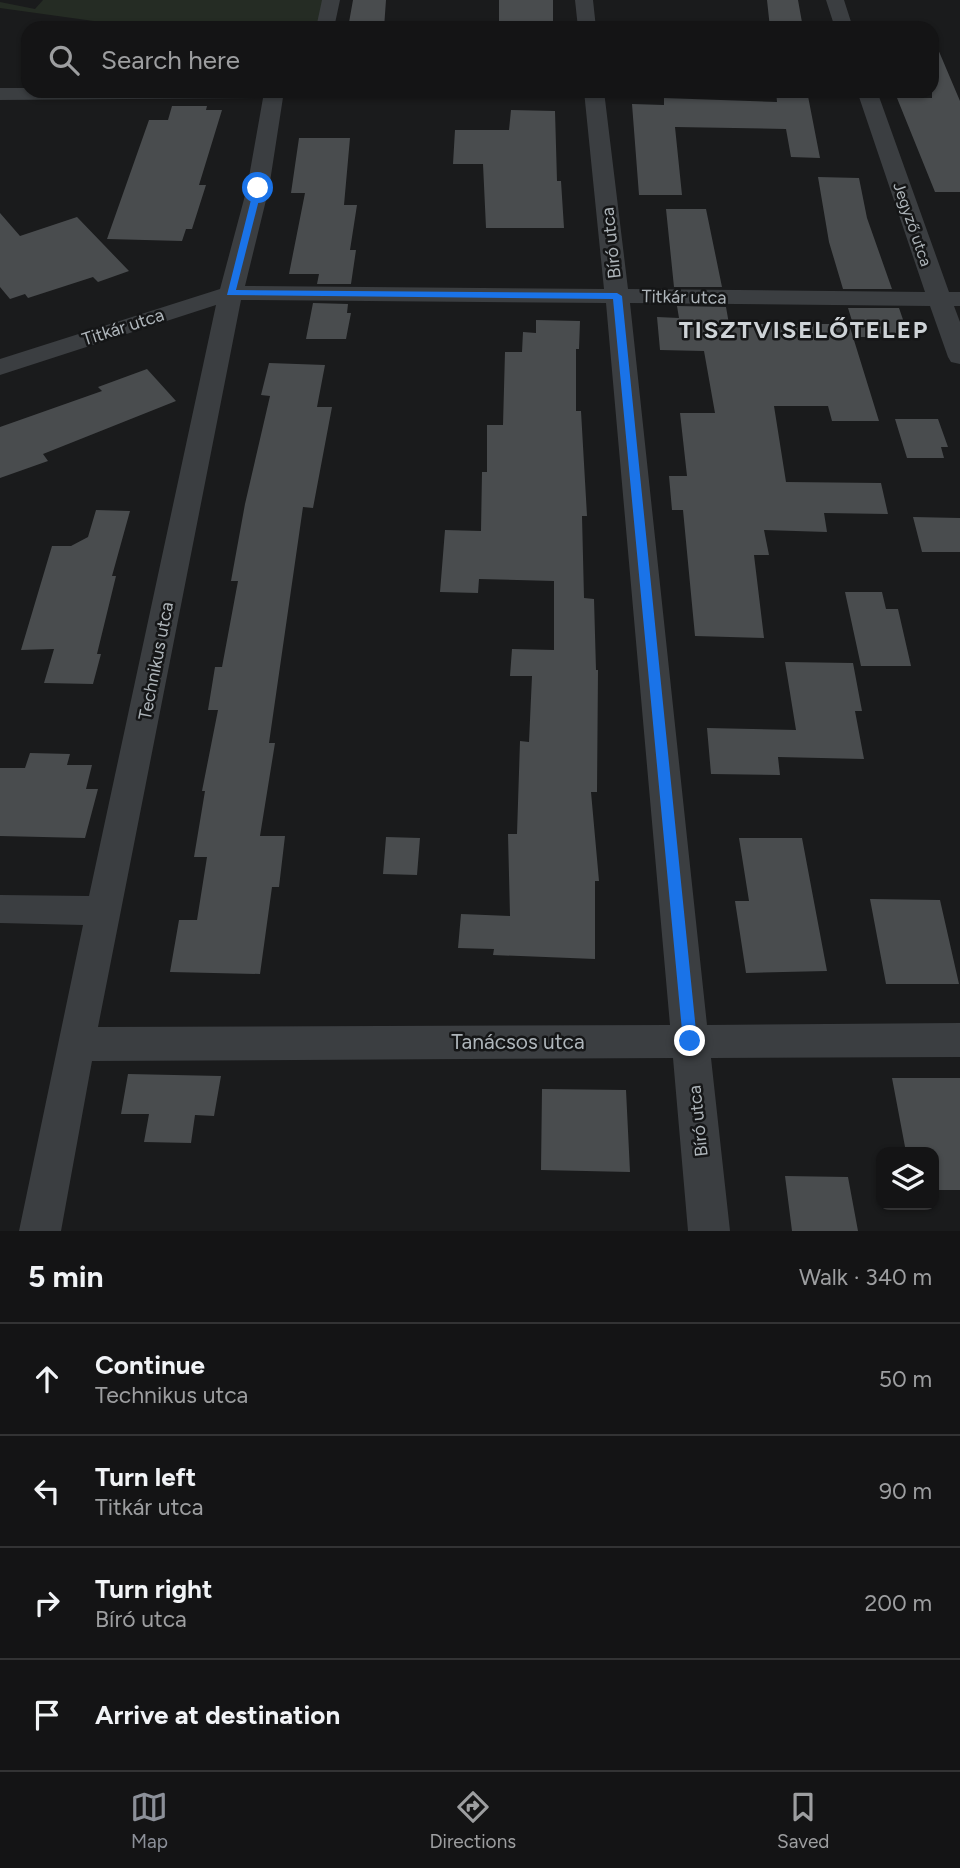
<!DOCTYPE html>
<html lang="en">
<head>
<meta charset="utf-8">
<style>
	:root { --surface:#141415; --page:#1d1d1e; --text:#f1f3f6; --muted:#9d9ea0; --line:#333334; --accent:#8c9099 }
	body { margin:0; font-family:Figtree,sans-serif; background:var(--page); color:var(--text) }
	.controls { position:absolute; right:21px; bottom:21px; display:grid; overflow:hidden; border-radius:14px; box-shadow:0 2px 5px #0004 }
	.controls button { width:63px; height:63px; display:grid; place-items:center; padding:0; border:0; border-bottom:2px solid var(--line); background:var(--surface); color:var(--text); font:35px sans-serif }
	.stop { position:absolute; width:21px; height:21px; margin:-16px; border:5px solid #1a73e8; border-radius:50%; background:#fff }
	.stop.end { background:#1a73e8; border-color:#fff; box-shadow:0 2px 7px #0008 }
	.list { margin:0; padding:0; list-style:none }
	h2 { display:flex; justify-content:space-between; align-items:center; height:91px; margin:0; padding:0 28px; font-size:30px }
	h2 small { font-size:23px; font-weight:400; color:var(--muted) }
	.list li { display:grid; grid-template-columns:46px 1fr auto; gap:21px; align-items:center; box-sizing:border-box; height:112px; padding:0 28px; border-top:2px solid var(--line) }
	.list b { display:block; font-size:26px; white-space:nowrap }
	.list p { margin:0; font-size:23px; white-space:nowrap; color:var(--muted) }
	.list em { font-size:23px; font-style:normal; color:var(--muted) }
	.icon { flex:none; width:38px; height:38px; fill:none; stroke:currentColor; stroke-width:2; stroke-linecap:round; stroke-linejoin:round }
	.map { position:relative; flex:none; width:960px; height:1231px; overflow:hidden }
	.search { position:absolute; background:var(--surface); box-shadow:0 2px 5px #0004; left:21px; right:21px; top:21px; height:77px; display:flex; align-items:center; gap:18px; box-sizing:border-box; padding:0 24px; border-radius:21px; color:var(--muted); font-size:26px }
	.sheet { height:539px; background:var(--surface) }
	nav { display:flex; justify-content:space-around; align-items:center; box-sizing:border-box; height:98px; border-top:2px solid var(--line); background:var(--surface); font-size:19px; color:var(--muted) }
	nav a { display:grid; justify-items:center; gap:4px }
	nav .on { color:var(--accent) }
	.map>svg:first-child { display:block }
</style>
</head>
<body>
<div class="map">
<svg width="960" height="1231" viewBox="0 0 960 1231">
	<rect width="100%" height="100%" fill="#1a1b1c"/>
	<!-- green -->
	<path fill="#252c24" d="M43 0H325L319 28H144L0 8V2L35 9Z"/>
	<!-- building -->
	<path fill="#494c4e" d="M353 0H386L384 28H348Z
		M499 0H553V28H499Z
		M767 0H798L803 28H770Z
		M932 35 960 101V192H935L897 98H932Z
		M776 91H807L820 158 791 157 786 129 675 127 682 195H639L632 104 664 105V98L777 102Z
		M172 106H207L206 110H222L199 185H206L192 229H186L182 241 107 239 149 120H168Z
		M511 110 555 111 557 181H561L564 228H486L483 164H453L455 130H509Z
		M299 138H350L344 205H357L350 250H356L351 284H317L319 274H289L305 193H291Z
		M818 177 859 178 867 218 892 289H843L829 242Z
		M666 209H706L722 287H674Z
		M0 213 20 236 77 217 129 271 98 282 93 277 28 298 25 294 10 299 0 287Z
		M313 303 348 304 347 313H351L346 339H306Z
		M677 306 726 307 729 324H849L879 421H832L828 406H774L786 482 881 483 888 514 824 513 827 532 764 530 769 555H754L764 638 695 636 683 510H672L669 476H687L680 413H715L704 351 660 350 657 317 679 318Z
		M848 308H899L909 337H857Z
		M536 320 580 321 579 349H576V411H581L587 516H582L584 598 594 599 596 670H598L597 792H591L599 881H595V959L493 955 494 949 458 948 461 914 510 916 508 834H517L520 741 529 742 532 676H510L512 649 554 650V581L479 579 478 593 440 592 445 530 481 531 482 472H487V425H503L505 352H522L523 332 536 333Z
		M269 363 325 365 317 407H332L313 508 303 507 269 743H275L260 836H285L279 887H272L260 974 170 972 179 920H197L207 857H194L205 791H202L218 710H208L215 667H222L238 581H231L245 504 270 396 261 395Z
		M147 369 176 401 43 454 48 461 0 478V427L102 391 98 387Z
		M895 419H938L948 447H941L944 458H907Z
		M96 510 130 511 112 576H116L97 654H101L93 684 44 683 54 649 21 650 52 546H71L88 537Z
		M913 517 960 518V552H922Z
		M845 592H882L886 609H898L911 666H861Z
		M785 662 853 663 862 711H855L864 759 778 757 780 775 711 774 707 728 796 730Z
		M30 753 70 754 67 765H92L86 789H98L85 838 0 836V768H25Z
		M386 837 420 838 417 875 383 874Z
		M739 838H802L827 971 746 973 735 901H749Z
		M870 899 940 900 959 984H886Z
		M128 1074 221 1076 214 1116 195 1115 191 1143 144 1142 149 1114H121Z
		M892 1078H960V1190H934V1152H906Z
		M542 1089 626 1090 630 1172 541 1170Z
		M785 1176 848 1177 858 1231H792Z"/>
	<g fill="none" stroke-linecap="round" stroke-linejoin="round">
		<!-- minor -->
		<path fill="#3b3e41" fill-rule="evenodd" d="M322 0H340L334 28H316Z
			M575 0H593L596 28H578Z
			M826 0H844L853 28H835Z
			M0 88H28V91H284L269 188 245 286 604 289 584 91H604L628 289 925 292 857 91H877L949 292H960V306H954L960 322V364L951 362 948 357 930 306 630 303 707 1025 960 1023V1057L711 1058 730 1231H688L673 1058 92 1061 61 1231H19L83 925 0 923V895L89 896 216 305 0 375V359L220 289 247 188 263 98 0 100ZM241 300 606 303 670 1025 98 1027Z"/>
	</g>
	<!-- route -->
	<path fill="#1a73e8" d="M258 186 262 188 236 290 617 293 622 296 697 1041 695 1046 690 1048 683 1041 613 299 227 295 254 188Z"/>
	<g text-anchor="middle" stroke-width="5" stroke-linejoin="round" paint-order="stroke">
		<!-- far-street labels -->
		<g font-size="16" fill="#aeb5ba" stroke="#151617">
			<text transform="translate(913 224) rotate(71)" y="6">Jegyző utca</text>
		</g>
		<!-- street labels -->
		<g font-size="18" fill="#aeb5ba" stroke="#151617">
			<text transform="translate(611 243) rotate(-96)" y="6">Bíró utca</text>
			<text transform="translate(684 297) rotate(1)" y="6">Titkár utca</text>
			<text transform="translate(123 327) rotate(-18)" y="6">Titkár utca</text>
			<text transform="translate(156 661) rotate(-79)" y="6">Technikus utca</text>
			<text transform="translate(698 1121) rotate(-96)" y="6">Bíró utca</text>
		</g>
		<!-- near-street labels -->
		<g font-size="21" fill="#aeb5ba" stroke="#151617">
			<text x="518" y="1049">Tanácsos utca</text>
		</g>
		<!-- district labels -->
		<g font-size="24" font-weight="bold" letter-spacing="2" fill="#ced3d7" stroke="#151617">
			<text x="804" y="338">TISZTVISELŐTELEP</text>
		</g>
	</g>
</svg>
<div class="controls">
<button><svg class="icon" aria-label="layers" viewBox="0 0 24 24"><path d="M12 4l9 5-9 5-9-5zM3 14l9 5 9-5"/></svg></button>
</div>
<div class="stop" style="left:258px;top:188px"></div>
<div class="stop end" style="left:690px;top:1041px"></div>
<div class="search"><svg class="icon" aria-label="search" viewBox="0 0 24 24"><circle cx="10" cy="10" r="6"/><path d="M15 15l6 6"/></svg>Search here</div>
</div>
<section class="sheet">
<h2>5 min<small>Walk · 340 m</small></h2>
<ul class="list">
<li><svg class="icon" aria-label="ahead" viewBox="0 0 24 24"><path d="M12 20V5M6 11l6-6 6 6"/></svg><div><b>Continue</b><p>Technikus utca</p></div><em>50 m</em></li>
<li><svg class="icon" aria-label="left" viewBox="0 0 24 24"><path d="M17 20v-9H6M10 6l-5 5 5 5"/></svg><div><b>Turn left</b><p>Titkár utca</p></div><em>90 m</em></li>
<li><svg class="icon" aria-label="right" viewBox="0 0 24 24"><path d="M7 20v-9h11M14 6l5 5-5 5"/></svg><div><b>Turn right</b><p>Bíró utca</p></div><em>200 m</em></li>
<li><svg class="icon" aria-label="arrive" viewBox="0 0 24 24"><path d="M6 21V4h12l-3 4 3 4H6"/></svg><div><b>Arrive at destination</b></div></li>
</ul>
</section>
<nav>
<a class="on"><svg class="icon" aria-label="map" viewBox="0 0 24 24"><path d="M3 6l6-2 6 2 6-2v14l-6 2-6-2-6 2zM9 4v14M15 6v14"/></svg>Map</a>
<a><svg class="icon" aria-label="directions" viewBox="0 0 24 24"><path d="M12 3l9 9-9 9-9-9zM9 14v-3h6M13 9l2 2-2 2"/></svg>Directions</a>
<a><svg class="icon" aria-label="saved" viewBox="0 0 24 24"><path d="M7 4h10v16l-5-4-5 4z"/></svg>Saved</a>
</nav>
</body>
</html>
